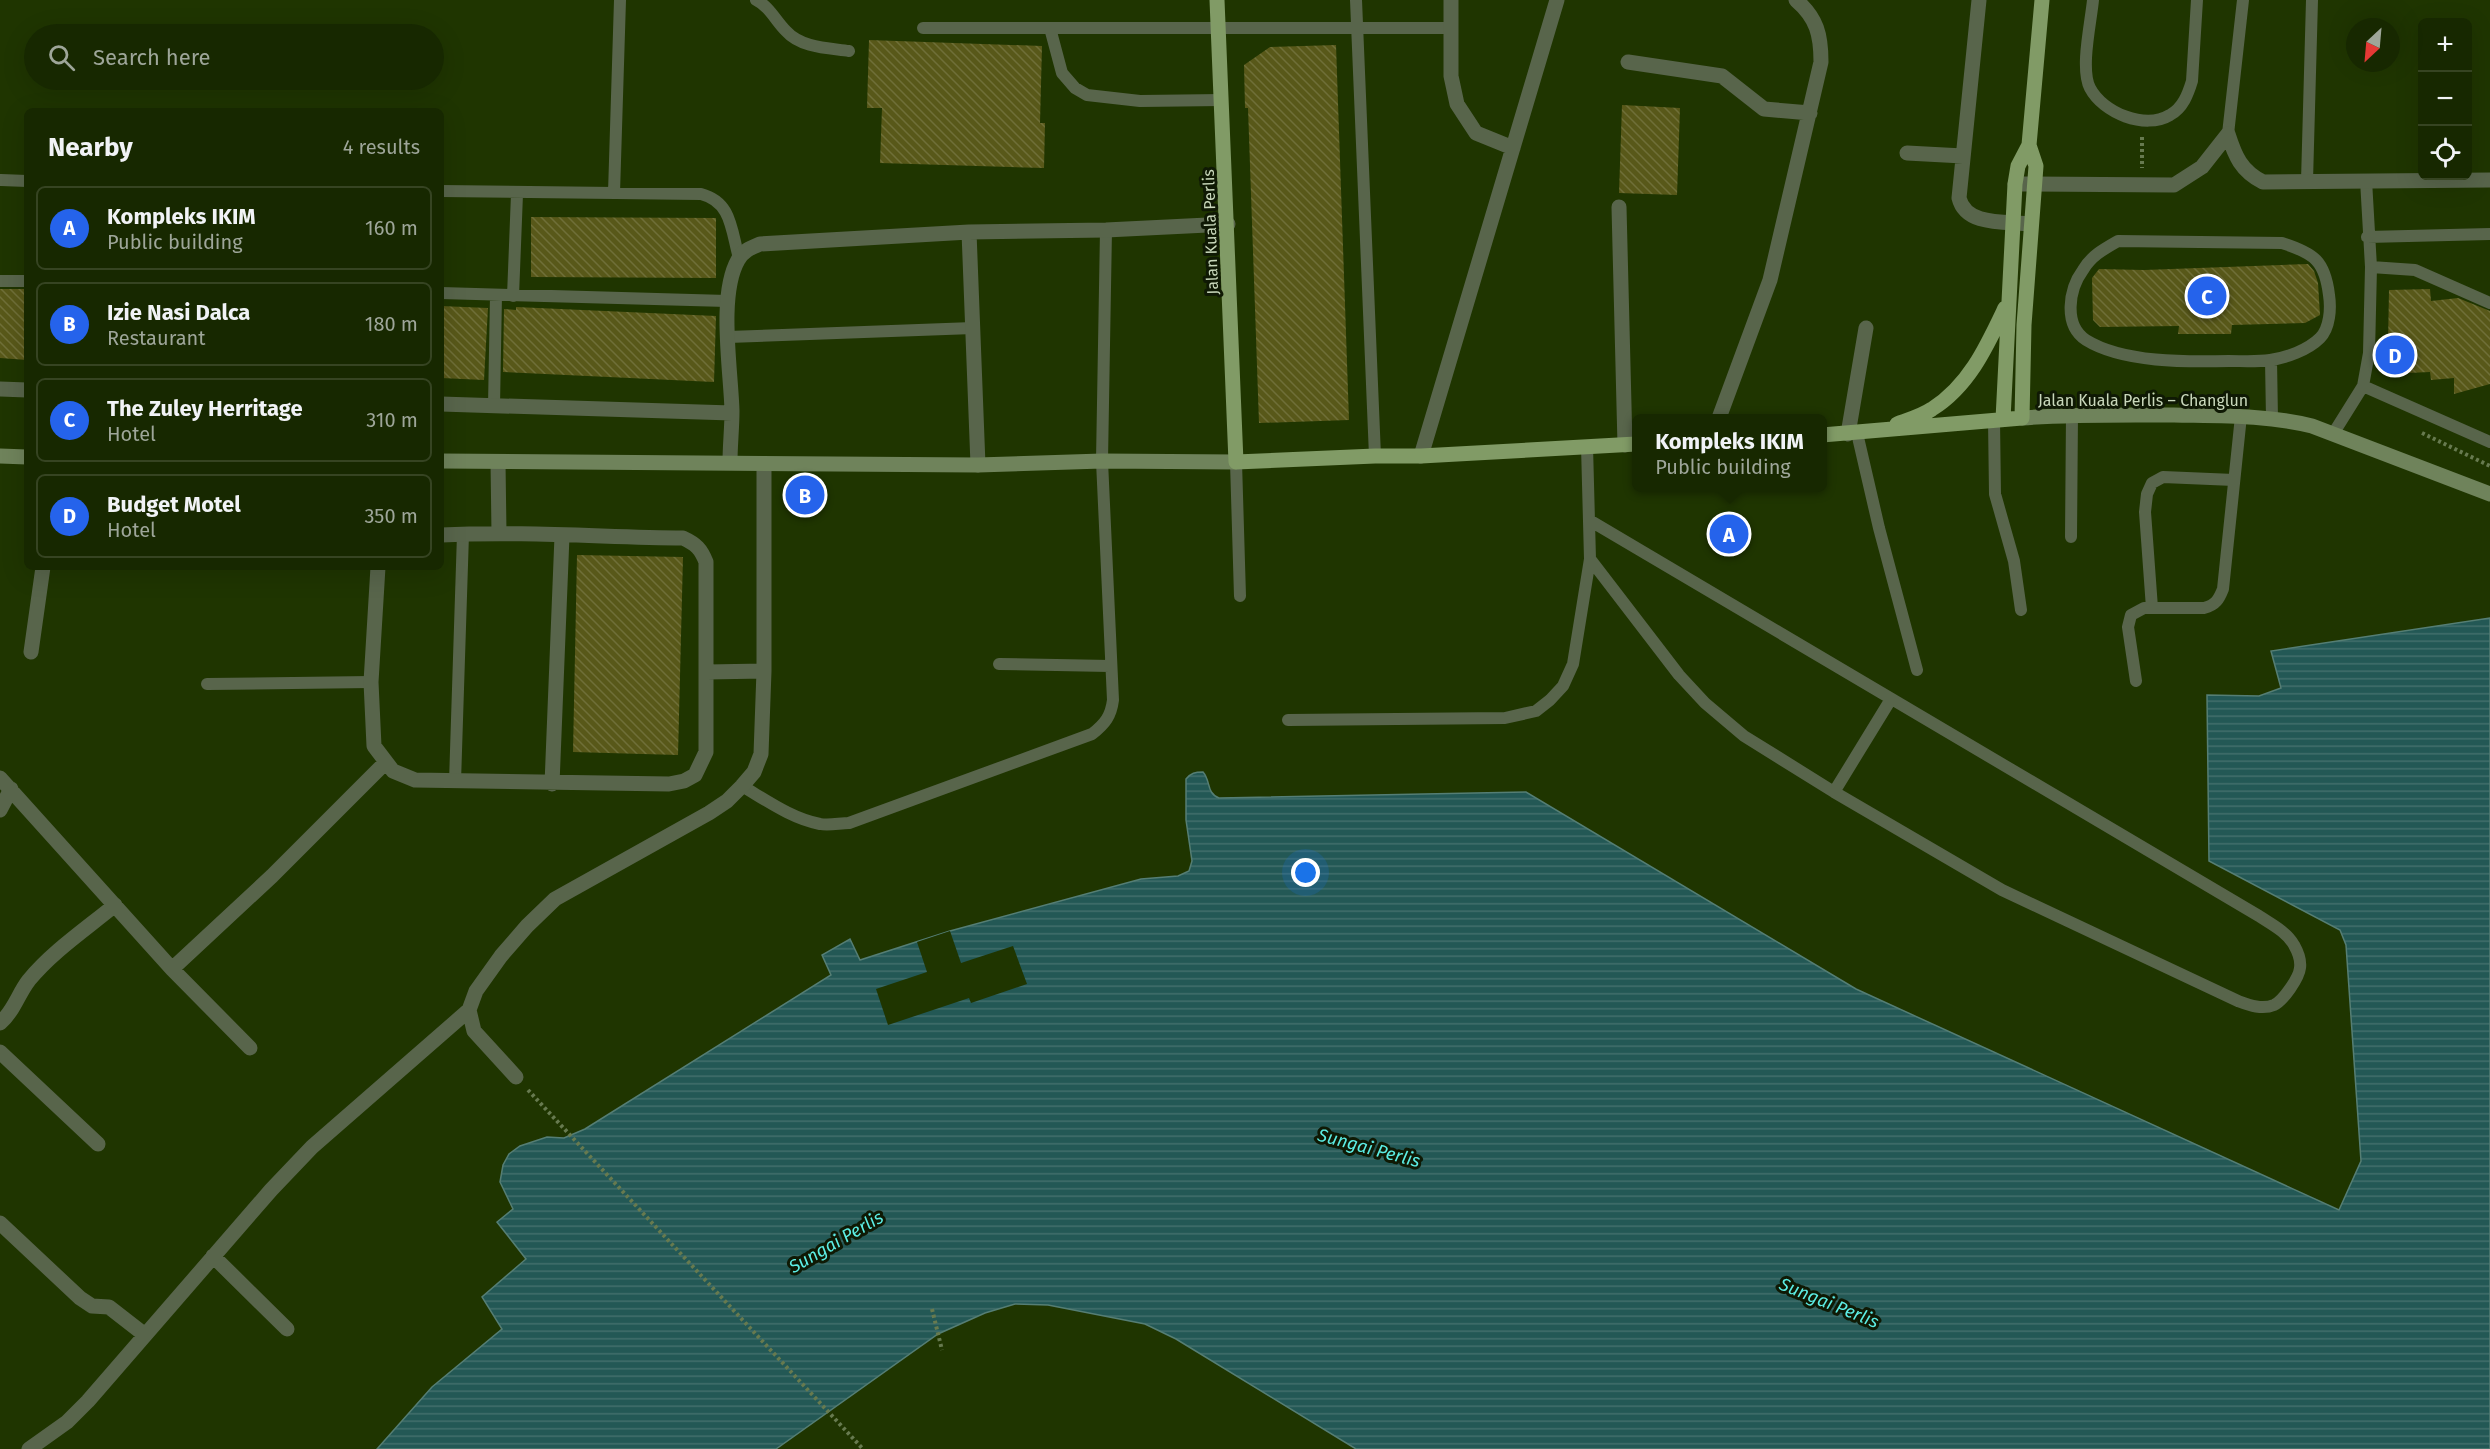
<!DOCTYPE html>
<html lang="en">
<head>
<meta charset="utf-8">
<style>
	:root { --surface:#172800; --page:#20300a; --text:#f1f3f6; --muted:#9ea699; --line:#364422; --accent:#2563eb }
	body { margin:0; font-family:"Fira Sans",sans-serif; background:var(--page); color:var(--text) }
	.controls { position:absolute; right:18px; top:18px; display:grid; overflow:hidden; border-radius:9px; box-shadow:0 6px 24px #0002 }
	.controls button { width:54px; height:54px; display:grid; place-items:center; padding:0; border:0; border-bottom:2px solid var(--line); background:var(--surface); color:var(--text); font:30px sans-serif }
	.compass { position:absolute; left:2346px; top:18px; width:54px; height:54px; border-radius:50%; background:var(--surface); box-shadow:0 6px 24px #0002; rotate:206deg }
	.you { position:absolute; left:1306px; top:873px; width:21px; height:21px; margin:-15px; border:4px solid #fff; border-radius:50%; background:#1a73e8; box-shadow:0 0 0 9px #1a73e833 }
	.badge { display:grid; place-items:center; width:39px; height:39px; border-radius:50%; background:var(--accent); color:#fff; font-size:20px; font-weight:700 }
	.pin { position:absolute; translate:-50% -50%; border:3px solid #fff; box-shadow:0 2px 6px #0006 }
	.popup { position:absolute; left:1632px; top:414px; width:195px; height:78px; box-sizing:border-box; display:grid; place-content:center; border-radius:9px; background:var(--surface); filter:drop-shadow(0 2px 4px #0005); font-size:20px; white-space:nowrap; color:var(--muted) }
	.popup b { font-size:22px; color:var(--text) }
	.popup::after { content:''; position:absolute; left:50%; top:100%; margin-left:-12px; border:12px solid transparent; border-top-color:var(--surface) }
	.list { margin:0; padding:0; list-style:none }
	h2 { display:flex; justify-content:space-between; align-items:center; height:78px; margin:0; padding:0 24px; font-size:26px }
	h2 small { font-size:20px; font-weight:400; color:var(--muted) }
	.list li { display:grid; grid-template-columns:39px 1fr auto; gap:18px; align-items:center; box-sizing:border-box; height:84px; margin:0 12px 12px; padding:0 12px; border:2px solid var(--line); border-radius:9px }
	.list b { display:block; font-size:22px; white-space:nowrap }
	.list p { margin:0; font-size:20px; white-space:nowrap; color:var(--muted) }
	.list em { font-size:20px; font-style:normal; color:var(--muted) }
	.icon { flex:none; width:33px; height:33px; fill:none; stroke:currentColor; stroke-width:2; stroke-linecap:round; stroke-linejoin:round }
	.map { position:relative; flex:none; width:2490px; height:1449px; overflow:hidden }
	.search { position:absolute; background:var(--surface); box-shadow:0 6px 24px #0002; left:24px; top:24px; width:420px; height:66px; display:flex; align-items:center; gap:15px; box-sizing:border-box; padding:0 21px; border-radius:33px; color:var(--muted); font-size:22px }
	.panel { position:absolute; background:var(--surface); box-shadow:0 6px 24px #0002; left:24px; top:108px; width:420px; height:462px; border-radius:9px }
	.map>svg:first-child { display:block }
</style>
</head>
<body>
<div class="map">
<svg width="2490" height="1449" viewBox="0 0 2490 1449">
	<defs>
		<pattern id="water-rules" width="6" height="5" patternUnits="userSpaceOnUse" patternTransform="scale(1.5)"><rect width="6" height="5" fill="#235855"/><path d="M0 2.5h6" fill="none" stroke="#426f6c"/></pattern>
		<pattern id="building-back-hatch" width="6" height="6" patternUnits="userSpaceOnUse" patternTransform="scale(1.5)"><rect width="6" height="6" fill="#585819"/><path d="M-1 5l2 2M0 0l6 6M5-1l2 2" fill="none" stroke="#6f6f38"/></pattern>
	</defs>
	<rect width="100%" height="100%" fill="#1f3500"/>
	<!-- water -->
	<path fill="url(#water-rules)" stroke="#557e74" stroke-width="1.5" d="M2490 618V1449H1356L1176 1339 1145 1324 1048 1305 1015 1304 985 1313 938 1334 776 1449H377L432 1387 502 1329 482 1297 526 1259 497 1222 513 1209 500 1182 503 1165 509 1154 520 1146 547 1137 564 1138 585 1129 831 975 822 955 850 939 860 960 950 931 1141 879 1178 876 1189 871 1192 861 1186 820V779C1191 773 1195 772 1203 772 1211 781 1206 793 1219 798L1526 792 1856 989 2339 1210 2361 1161 2346 945 2340 930 2209 861 2207 695 2259 696 2281 688 2271 651Z"/>
	<!-- pier -->
	<path fill="#1f3500" d="M950 931 961 963 1013 946 1027 984 971 1003 969 998 888 1025 876 989 927 972 917 942Z"/>
	<!-- building -->
	<path fill="url(#building-back-hatch)" d="M869 40 1042 46 1040 123H1045L1044 168 880 163 882 108H867Z
		M1336 45 1349 420 1259 423 1248 108H1245L1244 65 1270 47Z
		M1622 105 1680 108 1677 195 1619 193Z
		M531 217 716 218V278L531 277Z
		M2308 264 2314 271 2318 283 2320 315 2305 323 2232 325 2231 334H2178L2179 326 2100 327 2093 320 2092 278 2099 269 2144 270Z
		M0 289H27V360L0 358Z
		M2430 289 2431 301 2458 298 2490 311V384L2454 394V378L2431 380 2430 372 2408 373 2388 343 2389 290Z
		M441 306 488 308 484 380 441 378Z
		M516 307 716 316 714 382 503 372 504 309 516 310Z
		M577 555 683 557 678 755 573 752Z"/>
	<g fill="none" stroke-linecap="round" stroke-linejoin="round">
		<!-- path -->
		<path stroke="#677a4f" stroke-width="4" stroke-dasharray="3 3" stroke-linecap="butt" d="M2142 137V168
			M2422 433 2490 466
			M528 1090 863 1449
			M932 1309 942 1350"/>
		<!-- lane -->
		<path stroke="#58654b" stroke-width="12" d="M756 0C770 7 775 20 786 31 801 48 829 48 849 51
			M1356 0 1375 456
			M2093 0C2091 22 2080 69 2090 88 2103 113 2145 130 2170 115 2183 108 2188 94 2192 81L2197 0
			M923 28H1450
			M1050 28 1062 73 1075 88 1087 95 1140 101 1222 100
			M2228 134 2243 0
			M1 180 27 181
			M2307 181 2312 0
			M441 191 701 194C732 202 731 230 739 258
			M614 193 620 0
			M2367 237 2490 234
			M2118 241 2282 243C2314 253 2325 261 2329 295 2331 308 2330 328 2320 338 2308 350 2286 358 2270 360 2257 362 2243 361 2229 361 2187 362 2123 363 2086 340 2063 325 2069 289 2083 270 2091 256 2104 249 2118 241Z
			M2371 267 2415 270 2490 303
			M0 281H27
			M441 293 727 301
			M513 296 517 194
			M728 337 973 328
			M2271 360 2272 419
			M2363 386 2490 442
			M494 406 496 295
			M1994 420 1995 494 2014 561 2021 610
			M1857 433 1879 528 1917 670
			M2333 434 2363 386 2369 353 2371 267 2366 180
			M1236 462 1240 596
			M1589 520 2259 916C2271 924 2287 932 2294 945 2298 952 2301 961 2300 968 2299 978 2283 1001 2274 1005 2262 1010 2249 1005 2238 1001L2002 890 1834 792 1744 736 1705 703 1679 675 1590 559
			M2071 537 2072 414
			M2152 608 2145 512 2147 494 2152 483 2163 477 2234 480
			M999 664 1110 666
			M2136 681 2128 627 2131 615 2144 608H2204C2216 605 2219 599 2223 589L2241 416
			M207 684 371 682
			M1288 720 1505 718 1536 711 1550 700 1563 686 1573 664 1590 559 1587 446
			M455 782 463 534
			M742 786C766 800 792 819 820 824 829 826 840 823 849 823L1092 734C1105 724 1111 716 1113 700L1102 461 1106 230
			M1834 792 1891 699"/>
		<!-- street -->
		<path stroke="#58654b" stroke-width="15" d="M1451 0V76L1457 104 1476 133 1513 148
			M1979 0 1959 198C1966 227 2007 221 2031 224
			M1628 62 1722 76 1764 109 1810 113
			M2228 134C2235 156 2241 171 2263 182L2490 180
			M1907 153 1963 156
			M2015 184 2174 185 2202 167 2228 134
			M1619 207 1625 445
			M969 232 978 465
			M0 389 27 390
			M441 404 732 413
			M1719 418 1770 280 1821 62C1821 35 1817 18 1796 0
			M1848 434 1866 328
			M1421 456 1557 0
			M498 462 499 533
			M730 462C730 445 732 428 732 411 731 371 718 295 738 260 743 251 750 248 760 244L969 232 1106 230 1228 224
			M378 567 371 682 374 746 393 771 415 780 669 784 684 781 695 775 706 752V562C701 549 696 544 683 538 602 537 521 531 441 535
			M31 652 43 567
			M707 672 764 671
			M0 778 172 969 250 1048
			M552 784 562 536
			M0 810 11 789
			M172 969 272 876 385 763
			M0 1023C14 1011 18 994 29 980 53 951 86 929 115 905
			M0 1052 98 1144
			M516 1077 474 1031 469 1010 476 991 501 956 527 926 555 899 709 813 727 801 742 786 754 772 761 754 764 671V465
			M0 1223 80 1298 92 1306 109 1307 145 1335
			M213 1256 287 1329
			M29 1449 67 1422 88 1401 271 1190 312 1147 469 1010"/>
		<!-- secondary -->
		<path stroke="#6f835b" stroke-width="15" d="M2022 418C2073 414 2123 415 2174 415 2221 416 2268 415 2312 426L2490 494
			M0 456 27 457
			M441 461 978 465 1102 461 1236 462"/>
		<!-- primary -->
		<path stroke="#819b66" stroke-width="15" d="M1217 0 1236 462 1375 456H1421L1636 444
			M2003 419 2015 184 2018 166 2029 145 2042 0
			M1897 424C1908 420 1922 416 1932 409 1969 386 1987 346 2005 308
			M1822 435 2022 418 2024 325 2036 166 2029 145"/>
	</g>
	<g text-anchor="middle" stroke-width="6" stroke-linejoin="round" paint-order="stroke">
		<!-- street labels -->
		<g font-size="16" fill="#c9d8bb" stroke="#0f1904">
			<text transform="translate(1210 232) rotate(-92)" y="6">Jalan Kuala Perlis</text>
			<text x="2143" y="406">Jalan Kuala Perlis – Changlun</text>
		</g>
		<!-- water labels -->
		<g font-size="18" font-style="italic" fill="#5cede4" stroke="#0f1904">
			<text transform="translate(1369 1148) rotate(15)" y="6">Sungai Perlis</text>
			<text transform="translate(836 1242) rotate(-30)" y="6">Sungai Perlis</text>
			<text transform="translate(1829 1303) rotate(22)" y="6">Sungai Perlis</text>
		</g>
	</g>
</svg>
<div class="controls">
<button>+</button>
<button>−</button>
<button><svg class="icon" aria-label="locate" viewBox="0 0 24 24"><circle cx="12" cy="12" r="6"/><path d="M12 2v4M12 18v4M2 12h4M18 12h4"/></svg></button>
</div>
<svg class="compass" viewBox="-18 -18 36 36"><path d="M0-13l5 13h-10z" fill="#e53935"/><path d="M0 13l5-13h-10z" fill="#9ea699"/></svg>
<div class="you"></div>
<div class="pin badge" style="left:1729px;top:534px">A</div>
<div class="popup"><b>Kompleks IKIM</b>Public building</div>
<div class="pin badge" style="left:805px;top:495px">B</div>
<div class="pin badge" style="left:2207px;top:296px">C</div>
<div class="pin badge" style="left:2395px;top:355px">D</div>
<div class="search"><svg class="icon" aria-label="search" viewBox="0 0 24 24"><circle cx="10" cy="10" r="6"/><path d="M15 15l6 6"/></svg>Search here</div>
<section class="panel">
<h2>Nearby<small>4 results</small></h2>
<ul class="list">
<li><span class="badge">A</span><div><b>Kompleks IKIM</b><p>Public building</p></div><em>160 m</em></li>
<li><span class="badge">B</span><div><b>Izie Nasi Dalca</b><p>Restaurant</p></div><em>180 m</em></li>
<li><span class="badge">C</span><div><b>The Zuley Herritage</b><p>Hotel</p></div><em>310 m</em></li>
<li><span class="badge">D</span><div><b>Budget Motel</b><p>Hotel</p></div><em>350 m</em></li>
</ul>
</section>
</div>
</body>
</html>
